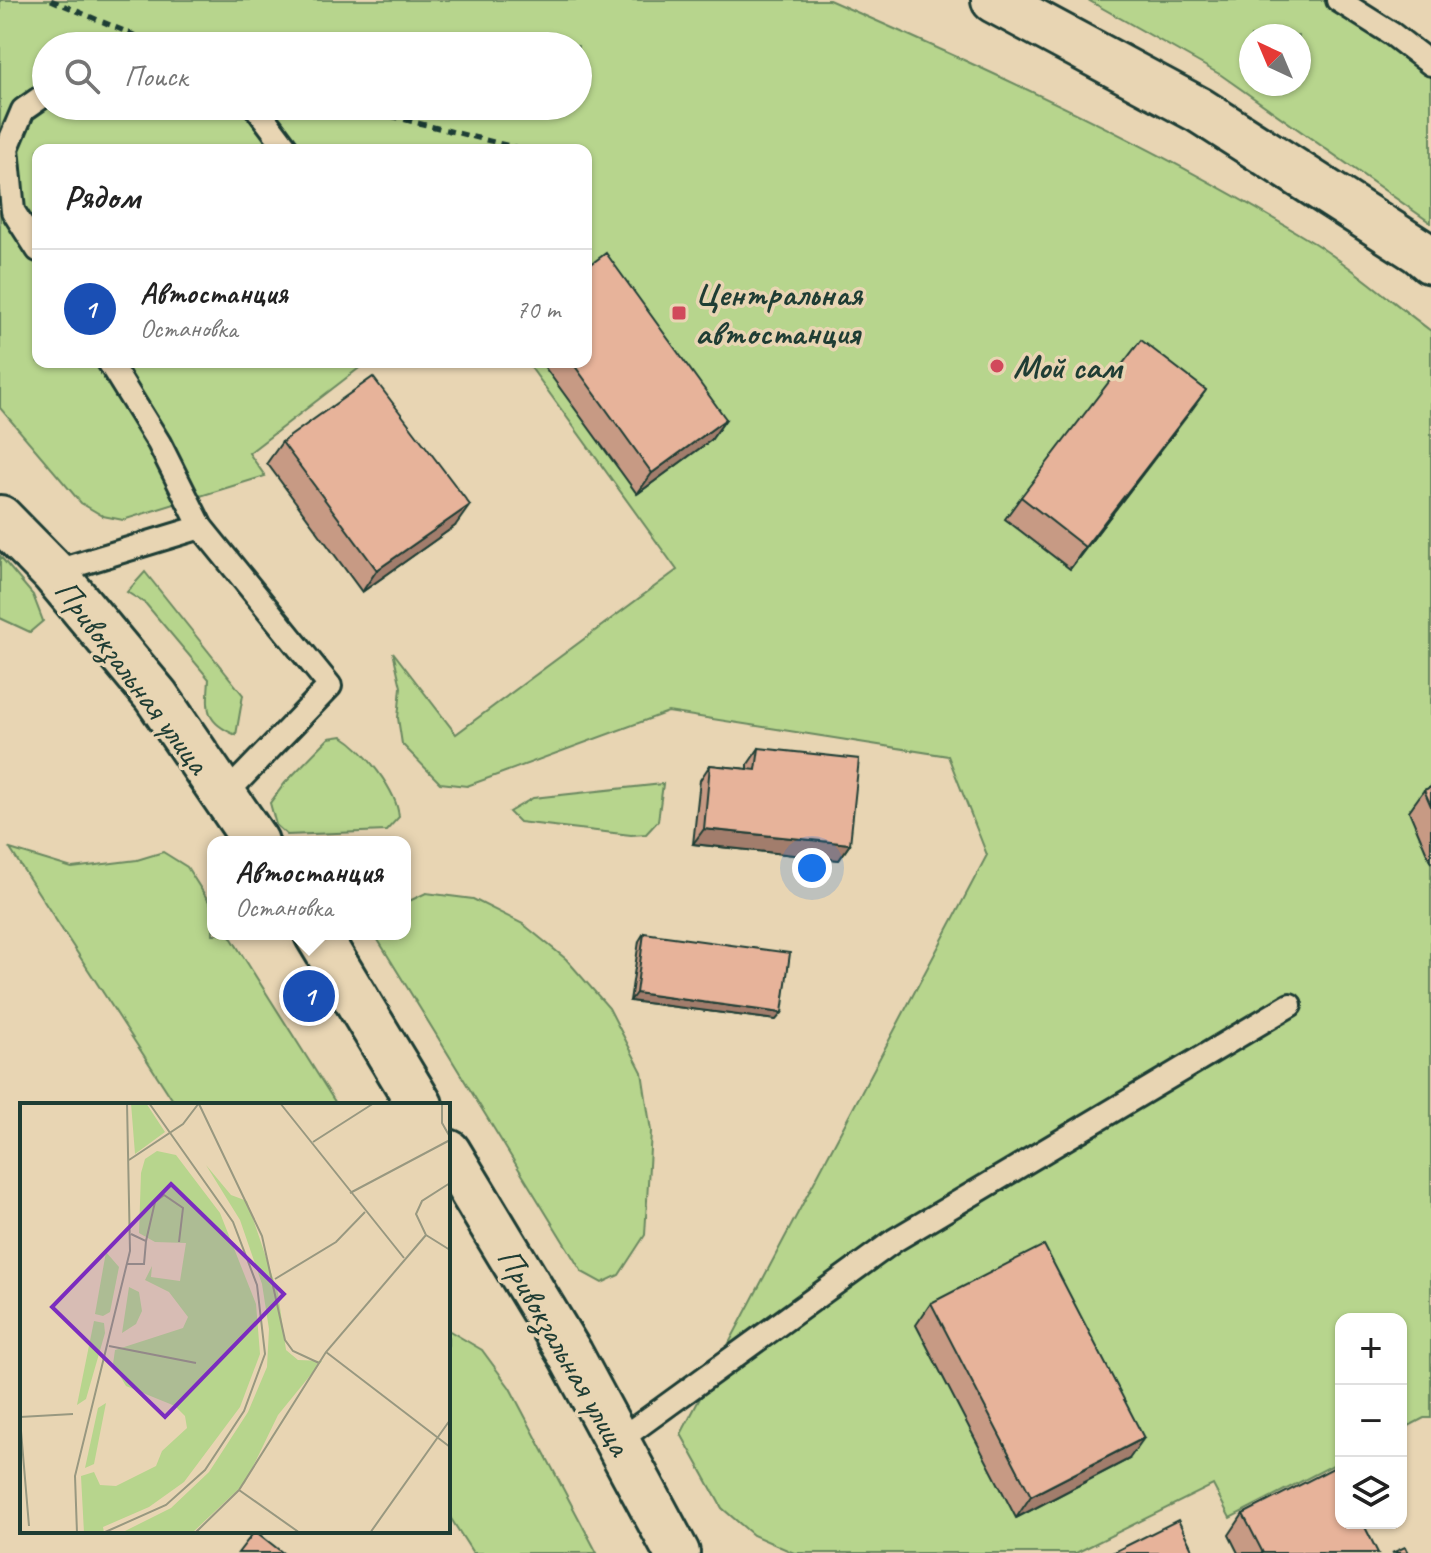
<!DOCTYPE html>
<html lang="ru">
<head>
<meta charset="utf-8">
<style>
	:root { --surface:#fff; --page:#f6f6f6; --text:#222; --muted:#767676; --line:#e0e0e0; --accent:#d1495b }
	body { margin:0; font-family:Caveat,sans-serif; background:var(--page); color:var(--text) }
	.controls { position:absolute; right:24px; bottom:24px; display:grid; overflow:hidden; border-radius:16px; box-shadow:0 2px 6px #0004 }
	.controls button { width:72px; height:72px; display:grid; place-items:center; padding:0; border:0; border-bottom:2px solid var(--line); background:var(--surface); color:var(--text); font:40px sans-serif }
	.compass { position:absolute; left:1239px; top:24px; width:72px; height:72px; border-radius:50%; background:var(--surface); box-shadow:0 2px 6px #0004; rotate:316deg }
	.you { position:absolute; left:812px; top:868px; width:28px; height:28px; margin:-20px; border:6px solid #fff; border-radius:50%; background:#1a73e8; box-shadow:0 0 0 12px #1a73e833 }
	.badge { display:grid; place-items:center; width:52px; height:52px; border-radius:50%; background:var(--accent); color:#fff; font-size:26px; font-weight:700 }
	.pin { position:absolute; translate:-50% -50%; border:4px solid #fff; box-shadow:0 2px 8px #0006 }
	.popup { position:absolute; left:207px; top:836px; width:204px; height:104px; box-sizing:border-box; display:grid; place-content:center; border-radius:16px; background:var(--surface); filter:drop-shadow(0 2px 6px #0005); font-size:26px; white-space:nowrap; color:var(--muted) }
	.popup b { font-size:30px; color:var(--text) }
	.popup::after { content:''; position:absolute; left:50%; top:100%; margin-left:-16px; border:16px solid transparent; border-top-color:var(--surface) }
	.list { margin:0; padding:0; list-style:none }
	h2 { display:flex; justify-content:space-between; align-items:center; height:104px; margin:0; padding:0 32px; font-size:34px }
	h2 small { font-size:26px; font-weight:400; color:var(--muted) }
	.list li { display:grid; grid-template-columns:52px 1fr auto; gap:24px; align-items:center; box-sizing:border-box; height:120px; padding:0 32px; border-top:2px solid var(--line) }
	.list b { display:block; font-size:30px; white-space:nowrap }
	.list p { margin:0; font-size:26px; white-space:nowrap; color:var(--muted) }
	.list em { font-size:26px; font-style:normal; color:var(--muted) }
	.icon { flex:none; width:44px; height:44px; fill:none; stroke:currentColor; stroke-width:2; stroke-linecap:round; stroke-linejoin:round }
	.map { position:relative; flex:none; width:1431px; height:1553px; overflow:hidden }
	.search { position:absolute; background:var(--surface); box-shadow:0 2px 6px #0004; left:32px; top:32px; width:560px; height:88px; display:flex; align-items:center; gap:20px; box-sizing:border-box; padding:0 28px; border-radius:44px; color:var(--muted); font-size:30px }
	.panel { position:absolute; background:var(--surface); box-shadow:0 2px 6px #0004; left:32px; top:144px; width:560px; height:224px; border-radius:16px }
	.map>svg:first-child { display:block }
</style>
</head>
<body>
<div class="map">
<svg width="1431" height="1553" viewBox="0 0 1431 1553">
	<rect width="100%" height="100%" fill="#e8d5b3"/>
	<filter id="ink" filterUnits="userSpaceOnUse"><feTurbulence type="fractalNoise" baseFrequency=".0125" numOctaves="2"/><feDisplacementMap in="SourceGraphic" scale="16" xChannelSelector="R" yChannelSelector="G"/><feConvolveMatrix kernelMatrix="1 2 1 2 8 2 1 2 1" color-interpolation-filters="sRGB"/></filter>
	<g filter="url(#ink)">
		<!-- green -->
		<path fill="#b7d58d" stroke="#6b8960" stroke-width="2" fill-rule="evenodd" d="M0 0H829C994 72 1160 148 1314 243 1355 269 1392 302 1431 331V1418H1424L1401 1430V1319H1341V1461L1230 1518 1213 1485 1076 1553H794L753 1535 722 1508 681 1434 987 855 948 756 668 712 467 786 440 783 402 744 398 718 401 687 393 652 456 734 677 570 527 362H586V150H38V362H367L249 453 265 476 123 520 103 516 81 503 0 408ZM46 46H578V106H46Z
			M1088 0H1328L1431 68V223L1221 75ZM1251 36H1299V84H1251Z
			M0 556 33 595 43 621 30 632 0 618Z
			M145 572 243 695 236 735C204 722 207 709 209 679L146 604 127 592Z
			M342 736C364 749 397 791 399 817L386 831 287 835 276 825 270 803 285 783 329 738Z
			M663 784 658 821 646 834 631 835 519 822 509 812 533 798Z
			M10 849 72 868 137 860 163 852 187 867 213 908V934H229L337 1105H176Z
			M426 893 473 899 523 924 566 959 609 1008 642 1072 651 1131 645 1235 619 1275 602 1283 582 1272 375 935 405 934V903Z
			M448 1330 482 1350 510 1388 597 1553H473L448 1514Z"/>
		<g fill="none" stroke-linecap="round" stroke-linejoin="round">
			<defs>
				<path id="lane" d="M1338 0 1392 34 1431 64
					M255 106 288 150
					M38 250 13 211 7 148 23 110 46 94
					M109 362 159 443 201 527
					M53 572 201 527 330 686 223 797
					M618 1441 895 1240 1290 1005"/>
				<path id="secondary" d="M0 518 53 572 156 696 256 842
					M317 934 420 1105
					M448 1152 570 1354 677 1553"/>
				<path id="primary" d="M994 0 1199 110 1419 251 1431 261"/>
			</defs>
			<!-- lane casing -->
			<use href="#lane" stroke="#1f3d34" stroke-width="28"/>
			<!-- secondary casing -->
			<use href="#secondary" stroke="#1f3d34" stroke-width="50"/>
			<!-- primary casing -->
			<use href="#primary" stroke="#1f3d34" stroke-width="50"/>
			<!-- path -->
			<path stroke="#1f3d34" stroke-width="5" stroke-dasharray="8 6" stroke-linecap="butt" d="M51 0 160 46
				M350 106 526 150"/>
			<!-- lane -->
			<use href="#lane" stroke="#e8d5b3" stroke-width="22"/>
			<!-- secondary -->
			<use href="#secondary" stroke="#e8d5b3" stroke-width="44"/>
			<!-- primary -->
			<use href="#primary" stroke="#e8d5b3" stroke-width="44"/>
		</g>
		<!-- wall -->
		<path fill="#c79a84" stroke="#1f3d34" stroke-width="2" d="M541 362H586L726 419 711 440 637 494Z
			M1206 390 1070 569 1005 519 1021 497Z
			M282 442 455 526 362 592 267 463Z
			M759 748 850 844 839 860 693 844 700 780 710 765 748 769V764Z
			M1431 787V863L1409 811 1424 790Z
			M644 933 776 1020 630 1001 639 941Z
			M931 1303 1129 1459 1016 1518 916 1325Z
			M1243 1514 1378 1553H1238L1229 1535Z"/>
		<!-- shaded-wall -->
		<path fill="#a27d6c" stroke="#1f3d34" stroke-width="2" d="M1206 390 1191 411 1070 569 1085 547Z
			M726 419 711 440 637 494 652 473Z
			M470 505 455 526 362 592 377 570Z
			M704 829 850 844 839 860 693 844Z
			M636 993 782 1013 776 1020 630 1001Z
			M1144 1438 1129 1459 1016 1518 1031 1496Z"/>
		<!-- building -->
		<path fill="#e7b39a" stroke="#1f3d34" stroke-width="2" d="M606 253 726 419 652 473 572 362H586V268Z
			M1141 340 1206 390 1085 547 1021 497Z
			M373 377 470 505 377 570 282 442Z
			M759 748 859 759 850 844 704 829 710 765 756 770Z
			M1431 787V806L1424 790Z
			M644 933 790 953 782 1013 636 993Z
			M1044 1245 1144 1438 1031 1496 931 1303Z
			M1335 1467 1341 1478V1523H1363L1378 1553H1263L1243 1514Z
			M1178 1520 1194 1553H1112Z
			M255 1531 283 1553H238Z
			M1405 1547 1408 1553H1392Z"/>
	</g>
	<!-- markers -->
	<g fill="#d1495b" stroke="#e8d5b3" stroke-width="3">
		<rect x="671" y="305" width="16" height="16" rx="4"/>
		<circle cx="997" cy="366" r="8"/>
	</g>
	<g text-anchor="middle" stroke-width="7" stroke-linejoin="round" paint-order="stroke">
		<!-- poi labels -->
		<g font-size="34" font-weight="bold" fill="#1f3d34" stroke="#e8d5b3" text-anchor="start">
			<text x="695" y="305">Центральная<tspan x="695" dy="39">автостанция</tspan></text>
			<text x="1013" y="378">Мой сам</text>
		</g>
		<!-- street labels -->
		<g font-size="34" fill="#1f3d34" stroke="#e8d5b3">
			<text transform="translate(133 676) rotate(53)" y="12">Привокзальная улица</text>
			<text transform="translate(565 1351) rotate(60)" y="12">Привокзальная улица</text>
		</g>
	</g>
	<!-- overview -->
	<g transform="translate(20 1103)">
		<rect width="430" height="430" fill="#e8d5b3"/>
		<path d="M111 0H126L145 29 115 51ZM137 48 156 52 200 110 236 201 240 251 220 304 164 379 129 404 83 424 84 430H64L61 373 74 369 80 382 96 383 136 363 142 348 167 325 165 313 155 303 106 283 93 261 95 247 163 225 168 214 149 189 125 177 132 163 131 174 160 178 166 140 135 139 119 130 121 70 125 56ZM186 62 211 92 227 98 258 190 266 247 278 257 302 258 258 312 225 380 172 430H101L151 405 189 369 228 309 247 264 249 226 242 181 220 117ZM86 149 99 164 90 209 83 213 75 211ZM109 184 119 189 122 208 116 221 102 230ZM74 218 84 220 85 230 66 296 57 302ZM86 300 74 361 65 365 78 305Z" fill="#b7d58d"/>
		<path fill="none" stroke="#989880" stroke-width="2" d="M260 0 384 155M422 0V20L430 34M179 1 242 133 265 237 273 248 299 260M293 39 354 0M109 57 163 21 179 0M330 90 430 37M406 132 430 147M126 138 135 99 144 92 163 105 159 139M107 161H124L126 138 111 131M255 176 316 139 345 109M89 243 176 260M306 249 430 344M0 314 53 311M0 316 9 423M219 387 280 430M57 430 55 373 110 148 107 0M83 430 146 402 185 367 224 308 245 251 237 182 213 119 129 0M175 430 219 387 306 249 406 132 396 111 402 98 430 80M350 430 430 317"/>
		<path fill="#7b2cbf" fill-opacity="0.15" stroke="#7b2cbf" stroke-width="4" d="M151 81 264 191 145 314 32 204Z"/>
		<rect width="430" height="430" fill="none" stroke="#1f3d34" stroke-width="4"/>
	</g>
</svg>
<div class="controls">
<button>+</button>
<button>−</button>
<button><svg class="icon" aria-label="layers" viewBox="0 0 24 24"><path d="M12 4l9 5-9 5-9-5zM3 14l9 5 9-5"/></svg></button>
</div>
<svg class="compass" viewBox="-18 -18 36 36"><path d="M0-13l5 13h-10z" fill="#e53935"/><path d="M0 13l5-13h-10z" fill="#767676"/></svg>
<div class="you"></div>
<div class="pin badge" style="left:309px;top:996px;background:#1a4fb4">1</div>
<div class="popup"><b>Автостанция</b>Остановка</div>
<div class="search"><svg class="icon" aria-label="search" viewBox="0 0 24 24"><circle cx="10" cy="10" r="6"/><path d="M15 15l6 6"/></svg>Поиск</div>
<section class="panel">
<h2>Рядом<small></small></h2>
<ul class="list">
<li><span class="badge" style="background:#1a4fb4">1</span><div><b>Автостанция</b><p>Остановка</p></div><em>70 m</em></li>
</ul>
</section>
</div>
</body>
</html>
